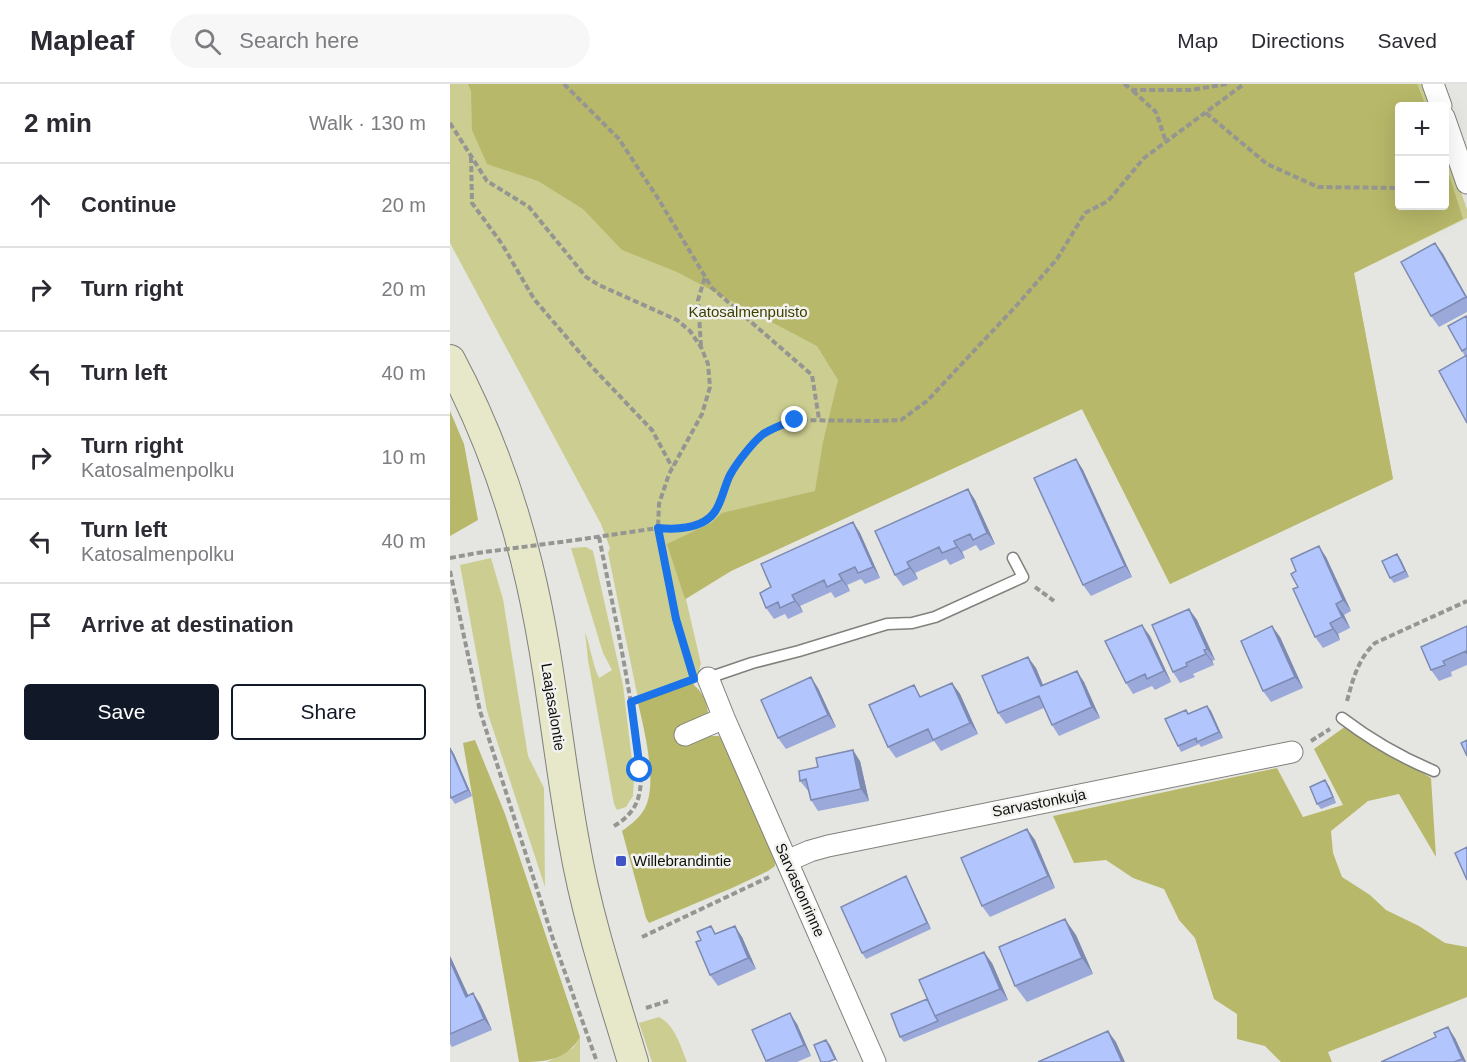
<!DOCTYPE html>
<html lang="en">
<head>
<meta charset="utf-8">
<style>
	:root { --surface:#fff; --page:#f7f7f7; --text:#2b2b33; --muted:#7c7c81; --line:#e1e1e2; --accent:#111827 }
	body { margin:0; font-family:Arial,sans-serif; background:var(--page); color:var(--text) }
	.controls { position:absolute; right:18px; top:18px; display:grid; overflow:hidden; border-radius:6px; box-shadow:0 6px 24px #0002 }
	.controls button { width:54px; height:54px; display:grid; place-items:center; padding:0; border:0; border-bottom:2px solid var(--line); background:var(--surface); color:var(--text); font:30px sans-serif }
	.stop { position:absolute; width:18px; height:18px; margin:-14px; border:4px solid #1a73e8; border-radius:50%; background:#fff }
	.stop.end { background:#1a73e8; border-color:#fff; box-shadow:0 2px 6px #0008 }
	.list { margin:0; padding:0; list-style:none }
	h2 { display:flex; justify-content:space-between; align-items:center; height:78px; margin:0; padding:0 24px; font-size:26px }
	h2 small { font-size:20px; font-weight:400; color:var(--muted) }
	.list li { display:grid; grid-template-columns:39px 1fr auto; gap:18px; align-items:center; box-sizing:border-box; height:84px; padding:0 24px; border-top:2px solid var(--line) }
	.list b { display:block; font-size:22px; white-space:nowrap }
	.list p { margin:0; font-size:20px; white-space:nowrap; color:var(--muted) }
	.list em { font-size:20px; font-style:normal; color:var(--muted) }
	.actions { display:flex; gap:12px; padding:18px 24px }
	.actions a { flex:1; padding:14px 0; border:2px solid var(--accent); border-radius:6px; text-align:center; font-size:21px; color:var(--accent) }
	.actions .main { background:var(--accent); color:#fff }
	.icon { flex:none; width:33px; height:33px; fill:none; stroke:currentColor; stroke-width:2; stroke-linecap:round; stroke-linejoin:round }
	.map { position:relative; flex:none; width:1017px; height:978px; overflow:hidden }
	header { display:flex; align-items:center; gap:36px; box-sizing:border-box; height:84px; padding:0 30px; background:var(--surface); border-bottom:2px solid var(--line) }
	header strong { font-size:28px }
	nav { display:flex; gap:33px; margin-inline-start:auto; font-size:21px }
	.search { width:420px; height:54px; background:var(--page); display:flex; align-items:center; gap:15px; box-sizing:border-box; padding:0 21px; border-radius:33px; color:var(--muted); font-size:22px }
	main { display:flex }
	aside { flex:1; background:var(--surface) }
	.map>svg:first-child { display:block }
</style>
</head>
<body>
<header>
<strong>Mapleaf</strong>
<div class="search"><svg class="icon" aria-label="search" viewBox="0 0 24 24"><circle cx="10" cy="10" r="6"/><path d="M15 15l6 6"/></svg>Search here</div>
<nav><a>Map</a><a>Directions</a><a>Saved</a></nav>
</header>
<main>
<aside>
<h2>2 min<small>Walk · 130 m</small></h2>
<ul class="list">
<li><svg class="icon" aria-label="ahead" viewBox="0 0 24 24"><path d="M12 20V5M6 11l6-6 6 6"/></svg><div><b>Continue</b></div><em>20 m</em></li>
<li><svg class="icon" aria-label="right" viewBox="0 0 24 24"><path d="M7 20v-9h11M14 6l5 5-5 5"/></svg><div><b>Turn right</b></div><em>20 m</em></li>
<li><svg class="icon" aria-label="left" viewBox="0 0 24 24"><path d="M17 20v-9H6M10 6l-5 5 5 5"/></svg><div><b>Turn left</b></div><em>40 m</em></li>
<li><svg class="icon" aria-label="right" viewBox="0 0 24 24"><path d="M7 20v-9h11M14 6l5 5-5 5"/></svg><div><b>Turn right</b><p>Katosalmenpolku</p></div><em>10 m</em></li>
<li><svg class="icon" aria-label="left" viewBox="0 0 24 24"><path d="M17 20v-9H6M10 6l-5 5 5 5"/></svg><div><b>Turn left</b><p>Katosalmenpolku</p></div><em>40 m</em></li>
<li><svg class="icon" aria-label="arrive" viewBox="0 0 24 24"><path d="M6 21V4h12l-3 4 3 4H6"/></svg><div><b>Arrive at destination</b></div></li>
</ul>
<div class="actions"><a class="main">Save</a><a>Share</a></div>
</aside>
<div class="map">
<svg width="1017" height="978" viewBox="0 0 1017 978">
	<rect width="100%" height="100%" fill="#e5e6e1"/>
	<!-- green -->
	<path fill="#ccce91" d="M0 0H972L980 22H950V122H994L995 63 1017 125V134L904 189 943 395 720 500 632 325 281 487 236 515 251 580 241 610 190 624 158 469 160 464 151 440 0 159Z
		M136 463 143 467 173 601 184 693 183 712 176 723 167 726 164 720 138 576 135 548C141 564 142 579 149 594L162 586 153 569 121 464Z
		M41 474 53 515 78 672 94 704 95 803 37 627 10 481Z
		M209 933C225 941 231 963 237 978H202L189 939Z
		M130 953V978H97L123 964Z"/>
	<!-- forest -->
	<path fill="#b7b869" d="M18 0H967L976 22H950V122H994L995 78 1013 135 904 189 943 395 720 500 632 325 281 487 235 515 217 460 261 439 272 429 365 407 373 358 388 296 367 262 227 188 172 166 133 125 88 97 37 80 22 46 21 7Z
		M0 327 14 360 28 436 0 452Z
		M241 599C259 611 260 632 258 652H269L277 662 324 768 325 782 318 787 282 804 199 839 196 834 172 747C180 741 190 734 195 724 208 700 194 645 188 619Z
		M896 642 981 694 986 773 949 710 918 717 881 747 883 769 892 793 920 811 936 826 969 842 995 859 1017 863V913L878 968 882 978H831L815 962 787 955V930L764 915 745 854 729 836 714 805 683 794 656 776 624 779 603 732 827 684 853 733 893 721 864 665Z
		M25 656 55 730 130 953C116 977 94 978 69 978L13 659Z"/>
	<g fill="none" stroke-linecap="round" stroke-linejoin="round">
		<defs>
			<path id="lane" d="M258 594 302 579 349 567 437 540 462 539 485 533 573 493 563 474
				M892 634C921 656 950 673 984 687"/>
			<path id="street" d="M983 0 991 22
				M994 33 1017 99
				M258 594 274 634 425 978
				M235 651 274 634
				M337 777 360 767 378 762 842 668"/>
			<path id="secondary" d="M0 276C34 340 60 410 77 480 100 572 107 666 124 758 137 834 161 905 183 978"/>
		</defs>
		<!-- lane casing -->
		<use href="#lane" stroke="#80807c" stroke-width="13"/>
		<!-- street casing -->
		<use href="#street" stroke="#80807c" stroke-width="23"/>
		<!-- secondary casing -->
		<use href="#secondary" stroke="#80807c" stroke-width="32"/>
		<!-- path -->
		<path stroke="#959592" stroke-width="4" stroke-dasharray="6 3" stroke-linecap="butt" d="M114 0 169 55 209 116 262 204 362 291 369 335
			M674 0 683 6H741L777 0
			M683 7 706 28 716 58
			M756 29 817 80 868 103 950 104
			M0 39 37 97 79 123 136 193 149 201 227 236 240 247 251 263 258 280 260 303 252 330 219 390 209 420 208 444 226 535 240 581
			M21 73 22 119 52 160 84 215 142 283 202 346 222 383
			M251 262 248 216 255 193
			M149 453C162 517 176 582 185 647 188 667 194 691 189 711 186 725 176 735 164 742
			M126 456 208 444 226 446 252 439 267 424 280 391 300 366 311 351 327 342 345 336 424 337 451 336 477 317 567 221 607 175 635 129 658 117 694 74 794 0
			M0 474 27 469
			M0 487 30 627 103 855 147 978
			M585 503 604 517
			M897 617C903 595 908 575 925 559L1017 517
			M181 618 236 598
			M861 657 880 645
			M192 853 319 793
			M196 924 218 917"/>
		<!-- lane -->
		<use href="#lane" stroke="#fff" stroke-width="10"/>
		<!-- street -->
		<use href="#street" stroke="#fff" stroke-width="21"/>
		<!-- secondary -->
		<use href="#secondary" stroke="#e7e7c9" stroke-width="30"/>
		<!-- path-bridge -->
		<path stroke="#959592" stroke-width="4" stroke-dasharray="6 3" stroke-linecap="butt" d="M27 469 126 456"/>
	</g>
	<!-- wall -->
	<path fill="#9aa9da" d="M985 159 993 170 1017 213V228L989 243 981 232Z
		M1017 235V339L1015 272 1012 267Z
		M626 375 633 386 682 493 641 512 633 501Z
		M518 405 525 416 545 460 530 467 526 461 512 468 515 474 500 481 496 475 465 489 468 495 453 502 445 491Z
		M403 438 410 449 430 494 415 500 411 495 397 501 400 507 385 514 381 508 350 522 353 528 338 535 335 530 324 535 316 524 321 503Z
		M947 470 951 476 959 493 944 499 940 494Z
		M876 473 901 527 894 531 900 544 888 550 890 556 873 564 865 553 848 503Z
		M739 525 747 536 765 576 762 577 764 581 743 590 745 593 730 599 723 588Z
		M822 542 830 553 853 604 821 618 813 607Z
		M1017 542V581L1001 588 1002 592 989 597 981 586Z
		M700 552 721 598 705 606 702 602 683 610 676 599Z
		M586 584 593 601 634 598 650 634 609 652 602 641 594 624 556 640 548 629Z
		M502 599 510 610 528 650 491 667 484 657 446 674 438 663 472 612Z
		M368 604 386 643 336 665 328 654Z
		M757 622 761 627 773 654 751 663 749 660 731 668 728 662 736 626 739 630Z
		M0 664 4 670 22 712 5 720 1 714Z
		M410 677 419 717 368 727 361 716 359 708 350 697Z
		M879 702 886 719 871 725 867 720Z
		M577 745 585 756 605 804 540 833 532 822Z
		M459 798 481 845 416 875 412 869Z
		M261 842 266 850 292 853 306 885 268 902 260 891 251 856Z
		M626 851 643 890 577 918 565 902Z
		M0 872 18 911 23 909 30 920 42 946 2 963 0 960Z
		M542 879 558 916 454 958 450 953 477 915Z
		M347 940 361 972 347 978H317L302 946Z
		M1005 954 1016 978H931Z"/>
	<!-- shaded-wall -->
	<path fill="#7d8ab1" d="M985 159 993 170 1017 213V215Z
		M626 375 633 386 682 493 675 482Z
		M518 405 525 416 545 460 537 449Z
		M403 438 410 449 430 494 423 483Z
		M504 457 512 468 515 474 507 463Z
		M869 462 876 473 901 527 893 516Z
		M947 470 951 476 959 493 955 487Z
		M457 478 465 489 468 495 460 484Z
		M389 490 397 501 400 507 392 496Z
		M342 511 350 522 353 528 345 517Z
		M886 520 894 531 900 544 892 533Z
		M739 525 747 536 765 576 757 565Z
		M880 539 888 550 890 556 883 545Z
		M692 541 700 552 721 598 714 587Z
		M822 542 830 553 853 604 845 593Z
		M754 566 762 577 764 581 756 570Z
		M578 573 586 584 598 613 591 602Z
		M627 587 634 598 650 634 642 623Z
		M361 593 368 604 386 643 378 631Z
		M502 599 510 610 528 650 520 639Z
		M757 622 761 627 773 654 769 648Z
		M0 664 4 670 22 712 18 706Z
		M403 666 410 677 419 717 411 705Z
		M875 696 879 702 886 719 883 713Z
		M577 745 585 756 605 804 598 792Z
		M456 792 459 798 481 845 477 839Z
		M615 835 626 851 643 890 632 874Z
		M285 842 292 853 306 885 298 874Z
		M534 868 542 879 558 916 550 905Z
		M0 872 2 876 24 924 16 913 0 877Z
		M23 909 30 920 42 946 34 935Z
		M340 929 347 940 361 972 354 961Z
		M998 943 1005 954 1016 978H1014L1012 975Z
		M658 947 666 958 675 978H672Z
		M376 956 380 961 388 978 385 975Z"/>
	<!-- building -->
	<path fill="#b3c5fd" stroke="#7d8ab1" stroke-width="1.5" d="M985 159 1016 213 981 232 951 178Z
		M1016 232 1017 235V264L1012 267 998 242Z
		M1017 271V339L989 287Z
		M626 375 675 482 633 501 584 394Z
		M518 405 537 449 523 456 520 450 504 457 507 463 492 469 489 463 457 478 460 484 445 491 425 447Z
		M403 438 423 483 408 489 405 483 389 490 392 496 377 503 374 496 342 511 345 517 330 524 328 518 316 524 310 509 321 503 311 480Z
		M869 462 893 516 886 520 892 533 880 539 883 545 865 553 843 505 848 503 841 490 846 487 841 475Z
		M947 470 955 487 940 494 932 477Z
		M739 525 757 565 754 566 756 570 736 579 737 582 723 588 702 541Z
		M692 541 714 587 697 595 695 590 676 599 655 557Z
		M822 542 845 593 813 607 791 557Z
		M1017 542V570L1016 567 993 577 995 581 981 586 971 563Z
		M578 573 591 602 627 587 642 623 602 641 589 612 548 629 532 592Z
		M361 593 378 631 328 654 311 616Z
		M502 599 520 639 483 656 478 645 438 663 419 621 464 601 470 613Z
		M757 622 769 648 747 658 746 654 728 662 715 635 736 626 738 630Z
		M1017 656V672L1011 659Z
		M0 664 18 706 1 714 0 711Z
		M403 666 411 705 361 716 356 695 350 697 349 687 368 683 366 674Z
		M875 696 883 713 867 720 860 703Z
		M577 745 598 792 532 822 511 774Z
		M1017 763V796L1005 769Z
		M456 792 477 839 412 869 391 823Z
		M615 835 632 874 565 902 549 863Z
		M261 842 265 850 285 842 298 874 260 891 246 858 251 856 247 848Z
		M534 868 550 905 485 932 469 896Z
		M0 877 16 913 23 909 34 935 0 950Z
		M477 915 485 932 488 937 450 953 441 930Z
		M340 929 354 961 316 977 302 946Z
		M998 943 1012 975 1004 978H931L986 953 984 949Z
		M658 947 672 978H588Z
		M376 956 385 975 378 978H371L364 961Z"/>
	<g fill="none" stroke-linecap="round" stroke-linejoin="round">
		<!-- route -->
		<path stroke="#1a73e8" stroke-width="8" d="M190 686 181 618 244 595 226 535 208 444C230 446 258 445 268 422 273 412 275 401 280 391 286 380 302 359 312 351 321 344 334 340 345 336"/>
	</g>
	<!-- markers -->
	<rect fill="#4054c7" stroke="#f2f3ef" stroke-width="2" x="165" y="771" width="12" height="12" rx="3"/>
	<g text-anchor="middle" stroke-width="5" stroke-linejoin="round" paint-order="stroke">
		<!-- park labels -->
		<g font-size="15" fill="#3f3f00" stroke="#f2f3ef">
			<text x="298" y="233">Katosalmenpuisto</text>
		</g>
		<!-- street labels -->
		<g font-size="15" fill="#0e0e0d" stroke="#f2f3ef">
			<text transform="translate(103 623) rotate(81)" y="5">Laajasalontie</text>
			<text transform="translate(589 719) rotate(-11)" y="5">Sarvastonkuja</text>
			<text transform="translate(350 806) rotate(66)" y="5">Sarvastonrinne</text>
		</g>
		<!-- poi labels -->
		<g font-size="15" fill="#0e0e0d" stroke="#f2f3ef" text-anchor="start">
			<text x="183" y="782">Willebrandintie</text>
		</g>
	</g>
</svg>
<div class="controls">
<button>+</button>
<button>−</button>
</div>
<div class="stop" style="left:190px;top:686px"></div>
<div class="stop end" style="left:345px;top:336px"></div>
</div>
</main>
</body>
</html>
